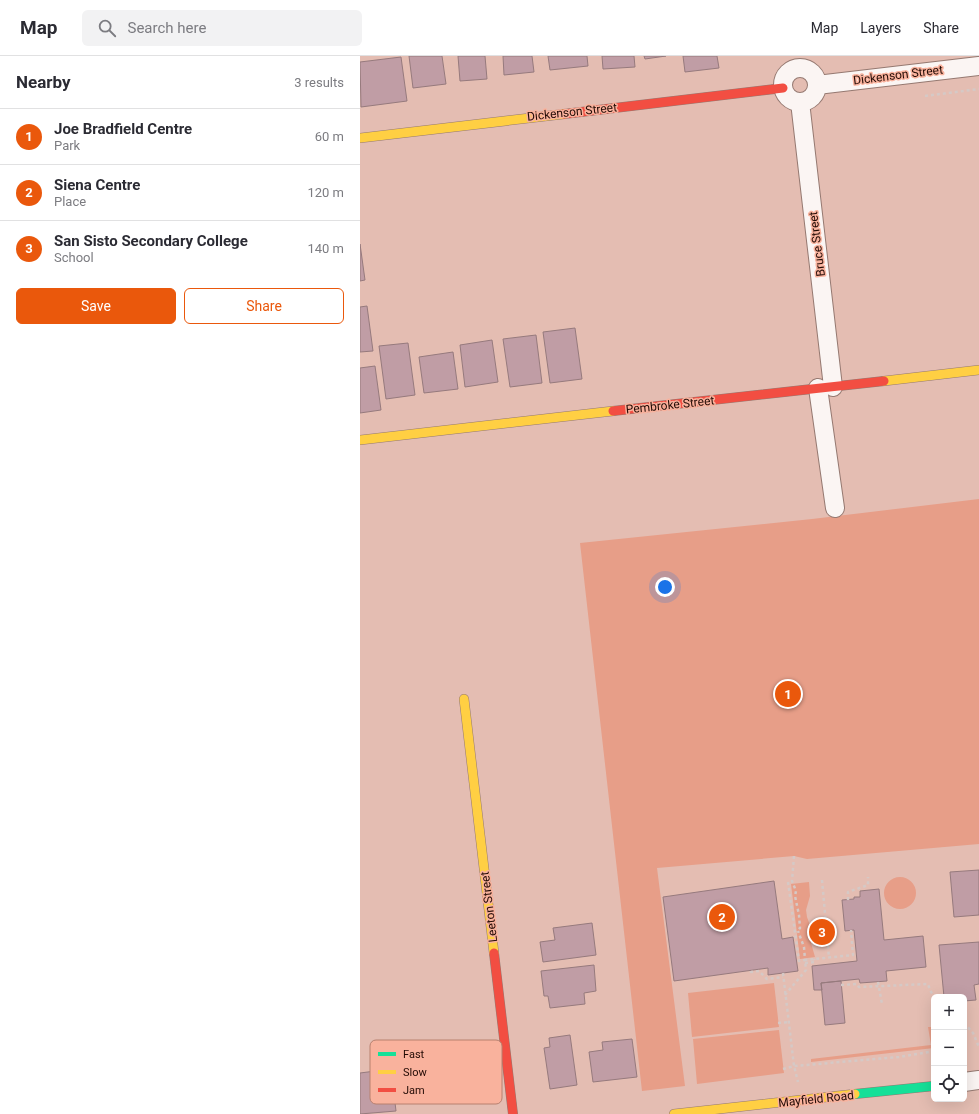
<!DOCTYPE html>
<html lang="en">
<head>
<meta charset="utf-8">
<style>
	:root { --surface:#fff; --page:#f2f2f3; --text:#2b2b33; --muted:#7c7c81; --line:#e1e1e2; --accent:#ea580c }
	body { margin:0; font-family:Roboto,sans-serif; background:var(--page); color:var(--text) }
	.controls { position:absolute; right:12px; bottom:12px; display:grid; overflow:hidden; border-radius:6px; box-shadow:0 4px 16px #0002 }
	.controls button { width:36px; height:36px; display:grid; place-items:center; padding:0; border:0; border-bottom:1px solid var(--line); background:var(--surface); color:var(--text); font:20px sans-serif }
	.you { position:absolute; left:305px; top:531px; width:14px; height:14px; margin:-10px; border:3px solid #fff; border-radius:50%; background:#1a73e8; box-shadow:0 0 0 6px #1a73e833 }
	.badge { display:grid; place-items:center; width:26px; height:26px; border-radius:50%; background:var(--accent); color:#fff; font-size:13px; font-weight:700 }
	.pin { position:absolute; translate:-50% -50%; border:2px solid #fff; box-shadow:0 1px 4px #0006 }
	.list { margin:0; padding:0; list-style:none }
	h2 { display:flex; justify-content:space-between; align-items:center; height:52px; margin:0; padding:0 16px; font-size:17px }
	h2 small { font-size:13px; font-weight:400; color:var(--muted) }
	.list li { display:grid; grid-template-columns:26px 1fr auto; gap:12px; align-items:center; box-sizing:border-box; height:56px; padding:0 16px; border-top:1px solid var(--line) }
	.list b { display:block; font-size:15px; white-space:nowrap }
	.list p { margin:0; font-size:13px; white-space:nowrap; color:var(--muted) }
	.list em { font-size:13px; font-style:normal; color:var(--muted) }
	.actions { display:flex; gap:8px; padding:12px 16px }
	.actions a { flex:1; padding:9px 0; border:1px solid var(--accent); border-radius:6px; text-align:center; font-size:14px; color:var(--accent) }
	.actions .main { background:var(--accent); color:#fff }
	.icon { flex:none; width:22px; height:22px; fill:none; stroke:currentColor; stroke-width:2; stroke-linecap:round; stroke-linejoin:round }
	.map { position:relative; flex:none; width:619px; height:1058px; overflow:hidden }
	header { display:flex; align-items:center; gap:24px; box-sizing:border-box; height:56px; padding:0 20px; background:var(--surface); border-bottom:1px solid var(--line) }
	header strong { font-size:19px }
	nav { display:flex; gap:22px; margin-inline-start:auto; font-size:14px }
	.search { width:280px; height:36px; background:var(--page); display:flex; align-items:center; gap:10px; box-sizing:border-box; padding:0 14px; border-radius:6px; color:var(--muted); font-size:15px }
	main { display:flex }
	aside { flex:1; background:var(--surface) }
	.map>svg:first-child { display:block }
</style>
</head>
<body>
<header>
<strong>Map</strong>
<div class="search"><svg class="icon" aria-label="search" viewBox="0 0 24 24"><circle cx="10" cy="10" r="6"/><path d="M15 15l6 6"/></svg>Search here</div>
<nav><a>Map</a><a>Layers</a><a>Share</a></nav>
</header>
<main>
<aside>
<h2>Nearby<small>3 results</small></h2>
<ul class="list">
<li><span class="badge">1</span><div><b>Joe Bradfield Centre</b><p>Park</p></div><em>60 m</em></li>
<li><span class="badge">2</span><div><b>Siena Centre</b><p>Place</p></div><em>120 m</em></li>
<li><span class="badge">3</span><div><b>San Sisto Secondary College</b><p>School</p></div><em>140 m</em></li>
</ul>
<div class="actions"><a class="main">Save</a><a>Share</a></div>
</aside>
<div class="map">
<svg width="619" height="1058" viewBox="0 0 619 1058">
	<rect width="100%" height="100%" fill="#e4bdb2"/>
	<!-- green -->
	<path fill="#e79e88" d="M619 443V788L447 803 434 800 297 812 325 1030 282 1035 220 487 452 463Z
		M524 837a16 16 0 1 1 32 0a16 16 0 1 1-32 0Z
		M449 826 450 840 446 854 447 861 451 872V887L455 901 440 903 431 828Z
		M414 927 419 971 332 981 328 937Z
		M568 971H574V992L451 1006V1003L571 989Z
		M419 974 424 1017 337 1028 333 983Z"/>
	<!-- building -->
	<path fill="#c09da5" stroke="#967a7d" d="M49 0H82L86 28 53 32Z
		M98 0H125L127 23 100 25Z
		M143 0H172L174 16 144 19Z
		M188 0H227L228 10 190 14Z
		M242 0H274L275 11 243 13Z
		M284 0H306L285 3Z
		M323 0H357L359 12 325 16Z
		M41 1 47 45 1 51 0 6Z
		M0 188 5 224 0 225Z
		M7 250 13 295 0 296V251Z
		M215 272 222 323 190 327 183 276Z
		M176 279 182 327 150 331 143 283Z
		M132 284 138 326 105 331 100 289Z
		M48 287 55 339 26 343 19 290Z
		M93 296 98 333 64 337 59 301Z
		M15 310 21 354 0 357V312Z
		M619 814V859L594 861 590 816Z
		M414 825 422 883 433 881 438 915 408 919V912L314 925 303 841Z
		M519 833 524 884 563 880 566 911 526 915 527 925 500 927 499 923 461 927 462 934H454L452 910 497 905 494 874 485 875 482 844 494 843V841H500V835Z
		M232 867 236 899 183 906 180 886 195 884 193 872Z
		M619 886V928L614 929 616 944 604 945V941H584L579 889Z
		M234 909 236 935 224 937 225 948 190 952 188 940H184L181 915Z
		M481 925 485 967 465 969 461 927Z
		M210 979 217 1029 190 1033 184 992 190 991 189 982Z
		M272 983 277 1021 233 1026 229 996 243 994 242 986Z
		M31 1013 36 1055 0 1058V1017Z"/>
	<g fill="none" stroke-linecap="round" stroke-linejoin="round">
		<defs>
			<path id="street" d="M423 29a17 17 0 1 1 34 0a17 17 0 1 1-34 0Z
				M457 29 619 10
				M440 46 473 331
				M458 332 475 452
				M604 1026 619 1024"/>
			<path id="fast" d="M495 1038 574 1030"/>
			<path id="slow" d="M0 82 204 58
				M524 325 619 314
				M0 384 253 355
				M104 643 134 897
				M314 1058 495 1038"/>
			<path id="jam" d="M204 58 423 32
				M253 355 524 325
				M134 897 153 1058"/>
		</defs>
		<!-- street casing -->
		<use href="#street" stroke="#957971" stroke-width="20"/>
		<!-- fast casing -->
		<use href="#fast" stroke="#957971" stroke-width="10"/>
		<!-- slow casing -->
		<use href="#slow" stroke="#957971" stroke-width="10"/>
		<!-- jam casing -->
		<use href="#jam" stroke="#957971" stroke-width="10"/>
		<!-- path -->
		<path stroke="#d5c9c6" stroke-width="2.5" stroke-dasharray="3 3" stroke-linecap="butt" d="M565 40 619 33
			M434 800 432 825 436 835 435 840 439 859 440 872 437 876
			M462 824 469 902
			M428 826 439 905 445 904 444 891 438 875
			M488 844V836L508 829V821
			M445 907 455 906 454 903
			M391 915V916L399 915 407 923 423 921
			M423 917 434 1010 438 1026
			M518 926 522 948
			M481 929 497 928 499 931 568 928 570 934 574 941
			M425 939 446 914 445 904 493 899 491 874
			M418 967 429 966
			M604 967 613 977 619 991
			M604 987 606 985
			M423 1013 434 1010 539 1001 574 995"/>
		<!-- street -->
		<use href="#street" stroke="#fbf5f3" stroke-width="18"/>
		<!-- fast -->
		<use href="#fast" stroke="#16e098" stroke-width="9"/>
		<!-- slow -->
		<use href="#slow" stroke="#ffcf43" stroke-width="9"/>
		<!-- jam -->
		<use href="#jam" stroke="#f24e42" stroke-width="9"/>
	</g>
	<g text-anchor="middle" stroke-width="3" stroke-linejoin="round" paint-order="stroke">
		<!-- street labels -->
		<g font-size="12" fill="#220a04" stroke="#f9b29d">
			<text transform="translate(538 19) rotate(-7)" y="4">Dickenson Street</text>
			<text transform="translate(212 56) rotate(-6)" y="4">Dickenson Street</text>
			<text transform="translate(457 188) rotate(-97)" y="4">Bruce Street</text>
			<text transform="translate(310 349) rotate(-6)" y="4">Pembroke Street</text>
			<text transform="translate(129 851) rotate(-97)" y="4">Leeton Street</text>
			<text transform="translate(456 1043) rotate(-6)" y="4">Mayfield Road</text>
		</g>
	</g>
	<!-- legend -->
	<rect x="10" y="984" width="132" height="64" rx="6" fill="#f9b29d" stroke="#b8806f" stroke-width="1"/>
	<rect x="18" y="996" width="18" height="4" fill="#16e098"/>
	<rect x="18" y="1014" width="18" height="4" fill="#ffcf43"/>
	<rect x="18" y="1032" width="18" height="4" fill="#f24e42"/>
	<g font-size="11" fill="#220a04">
		<text x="43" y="1002">Fast</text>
		<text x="43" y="1020">Slow</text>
		<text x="43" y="1038">Jam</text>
	</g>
</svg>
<div class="controls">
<button>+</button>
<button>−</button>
<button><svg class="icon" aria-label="locate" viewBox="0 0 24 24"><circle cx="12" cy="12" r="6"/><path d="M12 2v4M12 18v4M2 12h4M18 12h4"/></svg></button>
</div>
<div class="you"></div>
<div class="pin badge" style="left:428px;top:638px">1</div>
<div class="pin badge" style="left:362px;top:861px">2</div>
<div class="pin badge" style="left:462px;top:876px">3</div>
</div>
</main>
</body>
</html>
